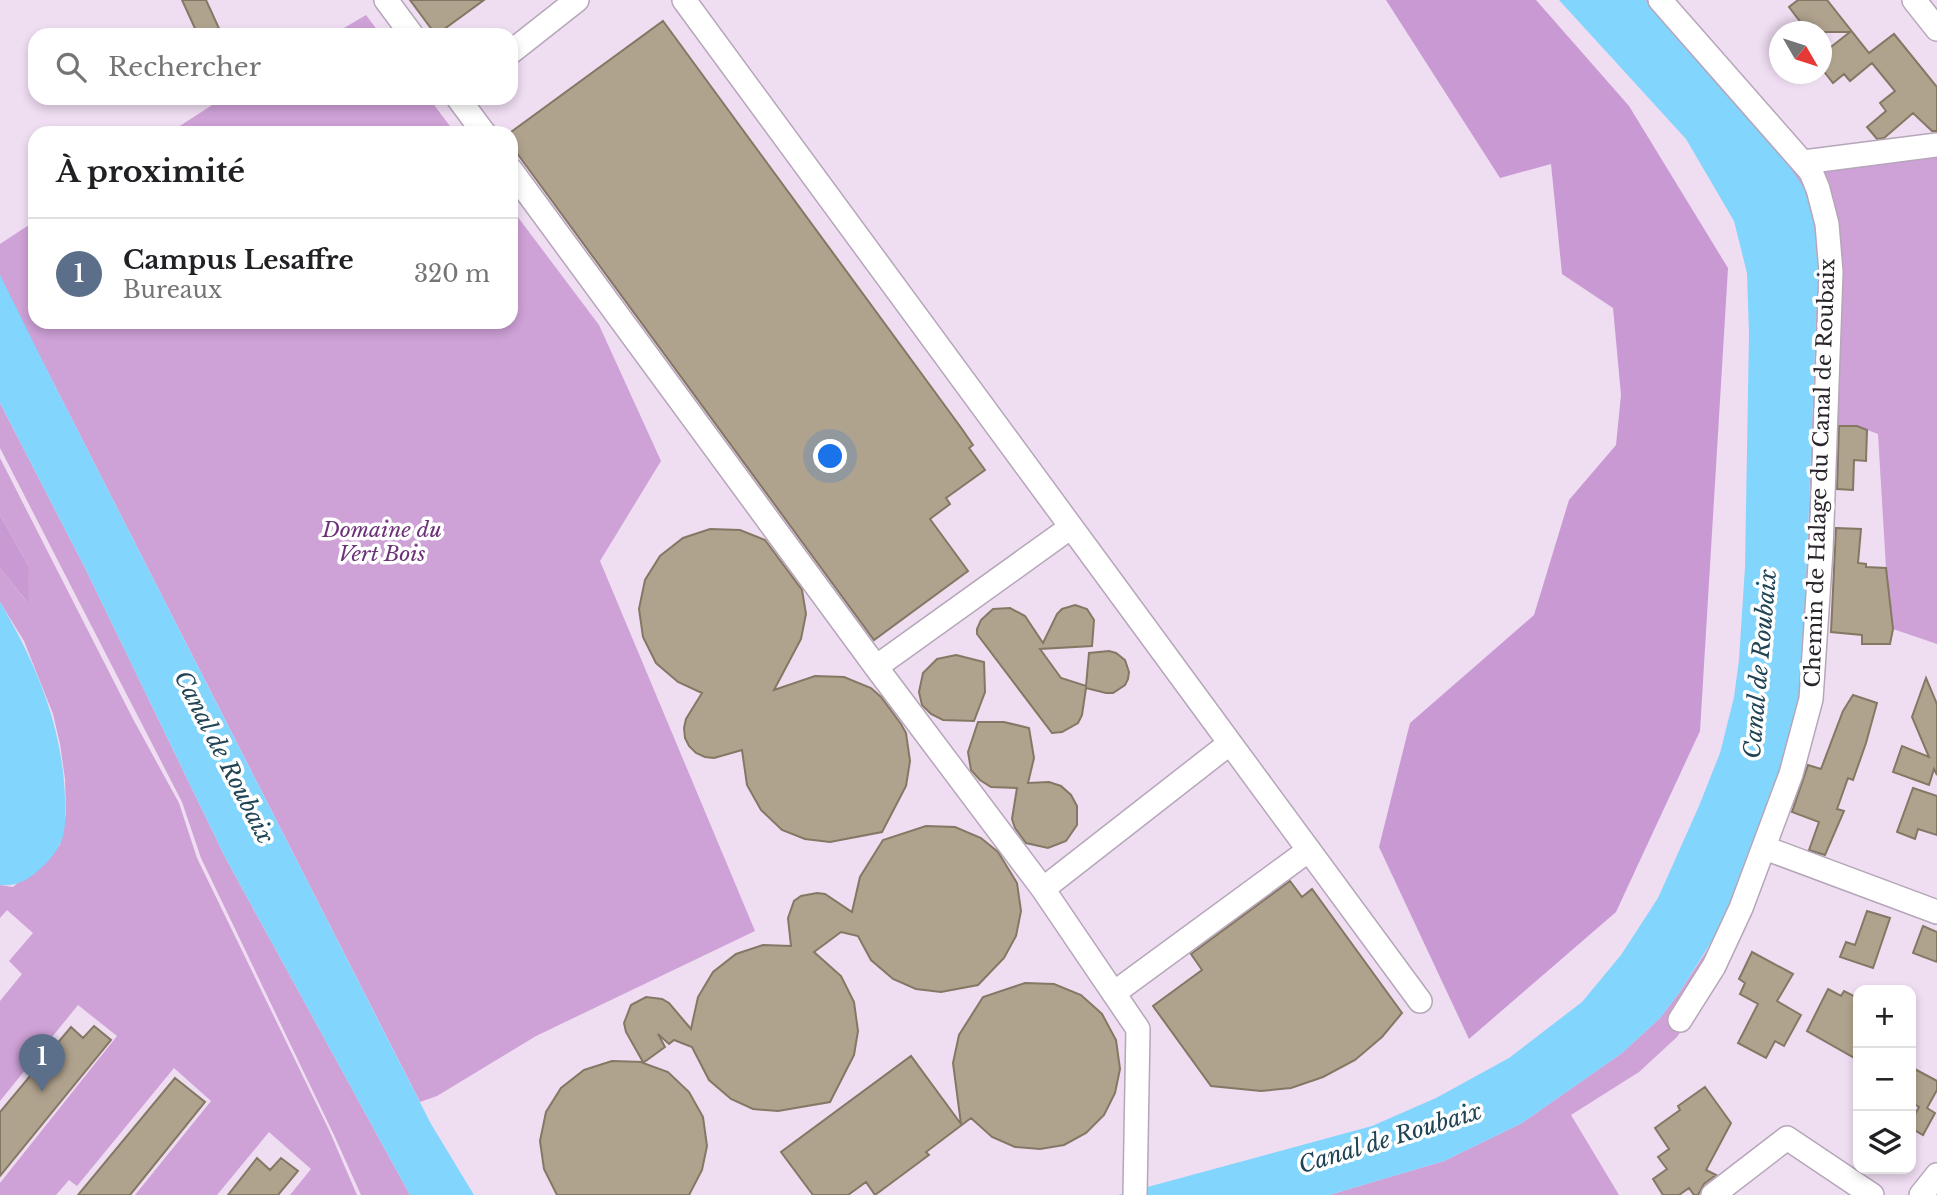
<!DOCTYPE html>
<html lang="fr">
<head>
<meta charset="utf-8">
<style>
	:root { --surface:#fff; --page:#f6f6f6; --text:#202124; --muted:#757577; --line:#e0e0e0; --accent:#464bc0 }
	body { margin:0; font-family:"Libre Baskerville",serif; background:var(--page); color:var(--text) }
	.controls { position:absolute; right:21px; bottom:21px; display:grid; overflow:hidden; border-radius:14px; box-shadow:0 4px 10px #0003 }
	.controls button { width:63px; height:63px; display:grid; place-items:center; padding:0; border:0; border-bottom:2px solid var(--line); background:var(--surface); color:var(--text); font:35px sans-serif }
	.compass { position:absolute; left:1769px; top:21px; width:63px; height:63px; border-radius:50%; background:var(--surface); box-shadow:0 4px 10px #0003; rotate:129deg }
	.you { position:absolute; left:831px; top:457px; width:24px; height:24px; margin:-18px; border:5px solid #fff; border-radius:50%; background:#1a73e8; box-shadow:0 0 0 10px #1a73e833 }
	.badge { display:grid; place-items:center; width:46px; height:46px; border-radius:50%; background:var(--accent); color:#fff; font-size:23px; font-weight:700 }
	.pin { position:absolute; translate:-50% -58px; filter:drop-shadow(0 2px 4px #0008) }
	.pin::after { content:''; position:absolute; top:37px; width:24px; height:21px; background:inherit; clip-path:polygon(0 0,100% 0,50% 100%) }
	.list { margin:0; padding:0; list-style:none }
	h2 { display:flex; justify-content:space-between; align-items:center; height:91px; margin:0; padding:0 28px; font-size:30px }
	h2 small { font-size:23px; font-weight:400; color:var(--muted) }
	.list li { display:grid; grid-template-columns:46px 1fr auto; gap:21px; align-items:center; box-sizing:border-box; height:112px; padding:0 28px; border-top:2px solid var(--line) }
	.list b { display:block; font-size:26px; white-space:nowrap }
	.list p { margin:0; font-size:23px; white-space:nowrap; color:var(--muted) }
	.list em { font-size:23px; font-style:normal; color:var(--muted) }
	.icon { flex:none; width:38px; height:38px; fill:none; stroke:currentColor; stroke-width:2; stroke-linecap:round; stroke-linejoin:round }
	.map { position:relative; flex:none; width:1937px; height:1195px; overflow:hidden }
	.search { position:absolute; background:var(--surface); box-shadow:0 4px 10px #0003; left:28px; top:28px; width:490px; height:77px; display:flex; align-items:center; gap:18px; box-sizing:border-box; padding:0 24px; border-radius:21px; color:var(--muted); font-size:26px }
	.panel { position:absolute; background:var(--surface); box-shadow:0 4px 10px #0003; left:28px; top:126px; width:490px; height:203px; border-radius:21px }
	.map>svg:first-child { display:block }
</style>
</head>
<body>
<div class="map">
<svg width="1937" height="1195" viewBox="0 0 1937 1195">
	<rect width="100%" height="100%" fill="#efddf2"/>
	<!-- green -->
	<path fill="#cea1d7" d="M1645 0H1676L1800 144 1820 170 1937 156V644L1893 629 1886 568 1878 434 1857 426H1838L1821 653 1706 993 1677 1037 1639 1072 1571 1115 1619 1195H1329L1444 1161 1522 1123 1622 1053 1660 1018 1679 993 1713 941 1756 842 1775 784 1803 663 1818 270 1814 222 1744 112Z
		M366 15 381 35H332Z
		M223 98H429L455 133H169Z
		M511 208 599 325 661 461 600 561 755 931 536 1036 437 1096 420 1102 0 278V244L35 221V322H511Z
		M0 403 86 570 225 857 410 1195H361L334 1135 201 858 182 802 0 448Z
		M0 458 133 719 179 803 197 858 329 1130 357 1195H290L311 1169 269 1132 217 1195H135L211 1101 174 1068 77 1186 69 1180 56 1195H0V1183L117 1036 78 1005 0 1101V1001L22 974 9 961 33 933 7 910 0 918V885L13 887 60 845 66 814 65 779 60 744 53 714 24 641 0 602V568L27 602 29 567 0 515Z"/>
	<!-- forest -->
	<path fill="#c999d3" d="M1386 0H1536L1629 106 1728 268 1700 731 1616 912 1469 1039 1379 847 1410 723 1534 615 1569 500 1616 445 1621 395 1613 308 1562 274 1551 164 1500 178Z
		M0 515 29 567 28 603 0 568Z"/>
	<!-- water -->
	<path fill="#82d5fc" d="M1559 0H1645L1777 148 1804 188 1814 222 1818 270 1803 663 1795 725 1756 842 1717 933 1679 993 1660 1018 1622 1053 1522 1123 1444 1161 1329 1195H1118L1372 1126 1436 1098 1509 1058 1582 1002 1621 955 1658 898 1699 806 1720 753 1734 697 1739 660 1745 567 1749 334 1747 273 1734 221 1686 139Z
		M0 275 54 384 431 1124 474 1195H410L225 857 86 570 0 403Z
		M0 602C36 663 63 727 65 799 66 813 66 834 59 846 55 853 48 862 42 867 30 879 17 887 0 885Z"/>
	<!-- building -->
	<path fill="#b0a38e" stroke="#847864" stroke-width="2" d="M182 0H206L222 35H198Z
		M410 0H484L436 35Z
		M1798 0H1827L1869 53 1894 34 1937 87V131H1932L1913 113 1884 138 1877 139 1867 127 1886 111 1880 103 1895 91 1872 63 1850 81 1844 74 1833 83 1822 69V54L1850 32H1808L1789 7Z
		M663 21 962 429 973 445 969 448 985 470 946 498 950 504 930 519 968 571 874 640 511 145V132Z
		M1839 426H1857L1867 430 1866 461 1854 460 1853 490 1837 489Z
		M1836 528 1861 529 1858 563 1866 564V567L1886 568 1893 629 1890 644H1862V635L1831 632Z
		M710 529 740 530 765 540 802 590 806 614 801 639 774 690 815 676 844 677 871 688 881 697 901 724 906 733 910 761 906 786 882 832 830 842 805 839 782 830 761 810 747 785 742 750 714 758 705 757 696 753 689 746 685 738 684 728 686 719 702 693 678 682 656 663 643 637 639 609 645 580 660 556 683 538Z
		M1075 605 1087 609 1094 620 1092 646 1040 649 1061 678 1086 686 1089 653 1109 651 1116 653 1125 660 1129 672 1128 679 1125 685 1113 693H1106L1086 688 1082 715 1078 723 1062 732 1052 733 977 634V629L981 620 993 609 1010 608 1025 616 1043 643 1057 614 1062 609Z
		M956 655 984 662 985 692 974 721 943 720 931 714 922 705 919 692 923 673 937 659Z
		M1926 678 1937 704V775L1934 769 1929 785 1893 772 1902 746 1929 757 1912 717Z
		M1853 695 1877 703 1866 743 1853 780 1848 778 1837 809 1844 811 1825 855 1809 850 1819 822 1792 812 1808 765 1821 769 1843 711Z
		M978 722H1004L1029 728 1034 758 1028 783 1049 782 1061 786 1071 795 1077 806V825L1066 841 1048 848 1026 843 1015 828 1012 819 1017 788 991 787 980 780 971 770 968 752Z
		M1913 788 1937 796V835L1918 829 1915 839 1897 832Z
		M926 826 955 827 981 838 998 852 1017 883 1021 911 1016 936 1004 958 978 985 941 992 916 989 893 979 871 960 858 936 841 932 814 952 841 976 854 1002 858 1031 854 1055 830 1102 778 1111 753 1109 731 1099 709 1080 692 1047 674 1040 669 1044 658 1034 665 1047 643 1063 668 1072 689 1092 703 1117 707 1146 702 1170 689 1195H557L544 1169 540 1141 546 1112 561 1088 584 1070 612 1061 643 1062 626 1032 624 1023 631 1005 646 997 662 999 669 1003 691 1029 698 997 713 972 736 954 763 945 791 946 788 918 794 901 801 896 817 893 825 894 852 912 860 877 883 840Z
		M1290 881 1302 897 1312 889 1402 1013 1382 1037 1355 1060 1323 1077 1291 1088 1261 1091 1211 1086 1153 1006 1202 970 1191 954Z
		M1867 911 1890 918 1873 968 1840 957 1846 942 1855 945Z
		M1923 926 1937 932V962L1913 953Z
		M1752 952 1793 974 1777 1001 1801 1015 1784 1046 1775 1041 1766 1058 1738 1043 1758 1004 1740 994 1745 983 1739 979Z
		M1025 983 1054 984 1081 995 1102 1014 1116 1040 1120 1069 1115 1093 1104 1115 1086 1133 1064 1145 1040 1149 1015 1147 992 1137 971 1118 926 1152 929 1155 875 1195 866 1182 848 1195H813L781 1152 911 1056 961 1124 953 1063 959 1035 983 997Z
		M1828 989 1841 996 1844 991 1858 998V1060L1807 1031Z
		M94 1026 111 1040 0 1176V1112L71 1027 83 1038Z
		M1911 1067 1937 1081V1090L1927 1108 1935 1113 1923 1135 1911 1128V1122L1919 1107 1911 1102Z
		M175 1078 205 1102 130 1195H78Z
		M1705 1087 1731 1123 1706 1170 1716 1175 1704 1184 1698 1195H1694L1689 1188 1679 1195H1663L1653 1179 1667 1169 1658 1157 1669 1149 1655 1128 1680 1110 1678 1106Z
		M257 1158 270 1170 281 1158 298 1171 278 1195H228Z"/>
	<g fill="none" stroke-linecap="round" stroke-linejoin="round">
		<defs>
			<path id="minor" d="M386 0 412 35
				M684 0 1230 743 1043 889 1138 1029 1135 1195
				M1660 0 1811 172 1818 189 1827 224 1831 272 1821 550 1811 699 1791 774 1741 908 1714 966 1680 1020
				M1914 0 1937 29
				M511 52 577 0
				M458 98 484 133
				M1804 162 1937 145
				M511 170 876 667 1043 889
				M876 667 1071 527
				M1230 743 1420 1001
				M1765 848 1937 912
				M1114 993 1309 850
				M1713 1195 1787 1138 1872 1195
				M1921 1195 1937 1175"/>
		</defs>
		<!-- minor casing -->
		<use href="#minor" stroke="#b6a6b9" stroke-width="26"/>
		<!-- minor -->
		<use href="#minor" stroke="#fff" stroke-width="23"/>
	</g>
	<g text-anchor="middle" stroke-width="7" stroke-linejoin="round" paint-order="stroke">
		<!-- street labels -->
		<g font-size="21" fill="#29232a" stroke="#fff">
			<text transform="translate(1820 473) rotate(-88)" y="7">Chemin de Halage du Canal de Roubaix</text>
		</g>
		<!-- park labels -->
		<g font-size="21" font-style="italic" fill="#6c3278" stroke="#fff">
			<text x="382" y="537">Domaine du<tspan x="382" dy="24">Vert Bois</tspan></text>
		</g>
		<!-- water labels -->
		<g font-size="23" font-style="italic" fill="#204455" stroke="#fff">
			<text transform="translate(1760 664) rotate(-85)" y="8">Canal de Roubaix</text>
			<text transform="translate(224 757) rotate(63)" y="8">Canal de Roubaix</text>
			<text transform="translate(1390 1138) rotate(-17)" y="8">Canal de Roubaix</text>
		</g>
	</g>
</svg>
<div class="controls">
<button>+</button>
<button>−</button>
<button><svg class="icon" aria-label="layers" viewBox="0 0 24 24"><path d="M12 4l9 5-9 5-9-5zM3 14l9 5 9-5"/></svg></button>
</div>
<svg class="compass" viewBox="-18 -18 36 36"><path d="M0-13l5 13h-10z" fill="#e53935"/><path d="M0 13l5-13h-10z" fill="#757577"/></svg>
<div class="you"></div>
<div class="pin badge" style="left:42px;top:1092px;background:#5c6f8a">1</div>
<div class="search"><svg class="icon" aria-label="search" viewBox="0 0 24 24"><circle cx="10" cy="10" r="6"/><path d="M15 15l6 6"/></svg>Rechercher</div>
<section class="panel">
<h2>À proximité<small></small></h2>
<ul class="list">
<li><span class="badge" style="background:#5c6f8a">1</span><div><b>Campus Lesaffre</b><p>Bureaux</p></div><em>320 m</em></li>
</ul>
</section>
</div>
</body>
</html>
